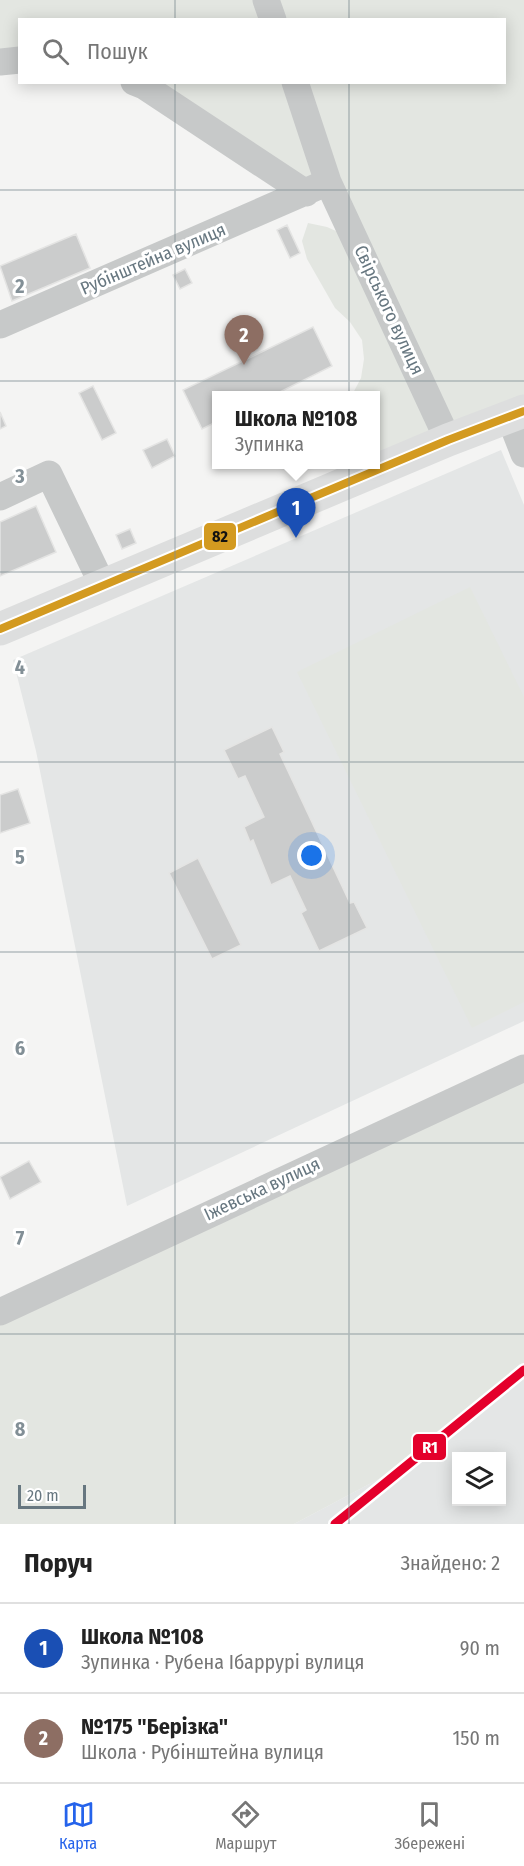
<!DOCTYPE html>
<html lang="uk">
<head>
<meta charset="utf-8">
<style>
	:root { --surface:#fff; --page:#f6f6f6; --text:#222; --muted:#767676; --line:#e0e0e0; --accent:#2563eb }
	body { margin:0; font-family:"Fira Sans Condensed",sans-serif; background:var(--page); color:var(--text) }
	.controls { position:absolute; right:18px; bottom:18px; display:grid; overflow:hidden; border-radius:0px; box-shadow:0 3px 15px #0003 }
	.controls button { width:54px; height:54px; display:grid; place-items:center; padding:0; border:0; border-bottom:2px solid var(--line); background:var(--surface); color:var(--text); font:30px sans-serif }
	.scale { position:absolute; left:18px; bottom:15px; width:68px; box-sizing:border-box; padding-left:6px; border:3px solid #677780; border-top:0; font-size:16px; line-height:21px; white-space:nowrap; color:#677780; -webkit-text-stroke:4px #fff; paint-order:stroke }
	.you { position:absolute; left:312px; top:856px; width:21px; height:21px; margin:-15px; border:4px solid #fff; border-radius:50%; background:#1a73e8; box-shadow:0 0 0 9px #1a73e833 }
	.badge { display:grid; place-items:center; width:39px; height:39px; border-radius:50%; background:var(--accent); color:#fff; font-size:20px; font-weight:700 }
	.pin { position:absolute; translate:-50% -50px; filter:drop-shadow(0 2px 3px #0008) }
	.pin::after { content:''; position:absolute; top:32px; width:21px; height:18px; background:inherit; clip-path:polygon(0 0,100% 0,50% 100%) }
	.popup { position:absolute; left:212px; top:391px; width:168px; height:78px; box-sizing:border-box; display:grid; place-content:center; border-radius:0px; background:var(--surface); filter:drop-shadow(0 2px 4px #0005); font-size:20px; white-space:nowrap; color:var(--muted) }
	.popup b { font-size:22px; color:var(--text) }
	.popup::after { content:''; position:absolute; left:50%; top:100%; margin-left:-12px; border:12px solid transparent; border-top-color:var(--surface) }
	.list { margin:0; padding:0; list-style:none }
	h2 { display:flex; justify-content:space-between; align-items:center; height:78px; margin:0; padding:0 24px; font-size:26px }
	h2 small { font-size:20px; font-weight:400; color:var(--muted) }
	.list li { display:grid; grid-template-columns:39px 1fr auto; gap:18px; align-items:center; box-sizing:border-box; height:90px; padding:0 24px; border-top:2px solid var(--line) }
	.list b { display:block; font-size:22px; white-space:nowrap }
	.list p { margin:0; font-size:20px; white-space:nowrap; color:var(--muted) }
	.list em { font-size:20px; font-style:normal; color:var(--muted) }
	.icon { flex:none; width:33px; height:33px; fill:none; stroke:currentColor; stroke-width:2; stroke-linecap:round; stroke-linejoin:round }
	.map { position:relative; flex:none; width:524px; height:1524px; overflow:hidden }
	.search { position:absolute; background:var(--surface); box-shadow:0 3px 15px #0003; left:18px; right:18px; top:18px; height:66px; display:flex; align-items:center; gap:15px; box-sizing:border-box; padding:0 21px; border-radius:0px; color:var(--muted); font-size:22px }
	.sheet { height:258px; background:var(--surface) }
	nav { display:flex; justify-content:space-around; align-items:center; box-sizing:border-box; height:84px; border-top:2px solid var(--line); background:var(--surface); font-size:16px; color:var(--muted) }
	nav a { display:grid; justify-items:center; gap:3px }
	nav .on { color:var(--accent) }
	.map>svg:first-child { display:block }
</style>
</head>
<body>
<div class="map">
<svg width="524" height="1524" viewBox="0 0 524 1524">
	<rect width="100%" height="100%" fill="#f4f4f3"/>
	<!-- built -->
	<path fill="#e4e6e6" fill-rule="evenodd" d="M501 450 524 505V1021L127 1206 36 751 13 660Z
		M524 1367V1524H294L394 1471ZM456 1456H502V1502H456Z"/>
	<!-- green -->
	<path fill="#e3e6e1" d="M0 0H524V416L376 460V396L352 395 361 378 364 359 362 340 350 322 335 308 307 259 302 241 308 223 327 227 356 240 328 182 306 193 134 83 504 82V20H20L19 60 0 62Z
		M470 587 524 697V1002L472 1028 297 672Z
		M524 1068V1367L394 1471 294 1524H0V1312Z"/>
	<!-- building -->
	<path fill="#cbcccc" stroke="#e4e4e3" stroke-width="1.5" d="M287 225 300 253 290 258 277 230Z
		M76 234 90 268 12 301 0 266Z
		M185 269 192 283 180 289 173 275Z
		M313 327 332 366 272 396H216V422L202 429 183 390Z
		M93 386 116 433 102 440 79 393Z
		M0 412 6 426 0 429Z
		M167 439 175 456 152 468 143 450Z
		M36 506 56 552 0 576V522Z
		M130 529 136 543 122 549 116 535Z
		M272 727 284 752 280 754 350 903 354 902 367 928 319 951 301 913 306 910 290 876 271 885 253 840 250 842 244 827 264 817 245 776 238 779 224 750Z
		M18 789 30 823 0 833V795Z
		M198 858 241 945 212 959 169 873Z
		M29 1161 41 1182 10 1199 0 1177Z"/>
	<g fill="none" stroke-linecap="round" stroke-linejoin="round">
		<!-- minor -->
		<path stroke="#c7c9c9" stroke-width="27" d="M266 0 273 20
			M0 62 20 60
			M134 82 144 86 306 193
			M295 82 328 182 448 440
			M0 325 328 182
			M510 418 524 454
			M0 497 49 474 103 586
			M0 1312 524 1068"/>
		<!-- major -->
		<path stroke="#dddede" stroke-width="33" d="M0 629 448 440 524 411"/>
		<defs>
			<path id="bus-1" d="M0 629 448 440 524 411"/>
		</defs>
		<!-- bus-1 casing -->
		<use href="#bus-1" stroke="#fff" stroke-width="12"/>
		<!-- bus-1 -->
		<use href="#bus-1" stroke="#d39a20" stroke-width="8"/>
		<defs>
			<path id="rail-1" d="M335 1524 524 1370"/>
		</defs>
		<!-- rail-1 casing -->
		<use href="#rail-1" stroke="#fff" stroke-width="14"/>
		<!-- rail-1 -->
		<use href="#rail-1" stroke="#e4002b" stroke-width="9"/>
	</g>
	<!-- grid -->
	<path fill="none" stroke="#828f96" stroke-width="1.5" stroke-opacity="0.55" d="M175 0V20M349 0V20M175 82V1524M349 82V1524M0 190H524M0 381H524M0 572H524M0 762H524M0 952H524M0 1143H524M0 1334H524"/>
	<g text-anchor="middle" stroke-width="6" stroke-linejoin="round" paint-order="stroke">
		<!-- street labels -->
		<g font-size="18" fill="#677780" stroke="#fff">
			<text transform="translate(153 259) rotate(-23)" y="6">Рубінштейна вулиця</text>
			<text transform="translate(389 310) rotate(65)" y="6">Свірського вулиця</text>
			<text transform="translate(262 1189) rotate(-25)" y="6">Іжевська вулиця</text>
		</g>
	</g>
	<g font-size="20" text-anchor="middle" font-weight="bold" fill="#828f96" stroke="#fff" stroke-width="6" stroke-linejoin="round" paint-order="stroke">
		<text x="20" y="293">2</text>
		<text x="20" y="483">3</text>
		<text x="20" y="674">4</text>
		<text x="20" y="864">5</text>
		<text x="20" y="1055">6</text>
		<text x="20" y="1245">7</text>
		<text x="20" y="1436">8</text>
	</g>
	<g stroke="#fff" stroke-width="2">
		<rect x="203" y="522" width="34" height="29" rx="6" fill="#d39a20"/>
		<rect x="412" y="1433" width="35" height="28" rx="6" fill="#e4002b"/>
	</g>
	<g font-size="16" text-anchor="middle" font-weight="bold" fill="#fff">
		<text x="430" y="1453">R1</text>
	</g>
	<g font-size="16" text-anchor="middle" font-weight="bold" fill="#111">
		<text x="220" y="542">82</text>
	</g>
</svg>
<div class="controls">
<button><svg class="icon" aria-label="layers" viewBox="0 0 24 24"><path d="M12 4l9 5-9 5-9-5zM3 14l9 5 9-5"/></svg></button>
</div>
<div class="scale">20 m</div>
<div class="you"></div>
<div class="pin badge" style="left:296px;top:538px;background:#1a4fb4">1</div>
<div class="popup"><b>Школа №108</b>Зупинка</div>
<div class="pin badge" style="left:244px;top:365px;background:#8d6e63">2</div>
<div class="search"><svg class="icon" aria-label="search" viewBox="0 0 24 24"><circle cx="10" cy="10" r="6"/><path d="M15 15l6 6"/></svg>Пошук</div>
</div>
<section class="sheet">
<h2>Поруч<small>Знайдено: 2</small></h2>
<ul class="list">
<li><span class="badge" style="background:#1a4fb4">1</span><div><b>Школа №108</b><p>Зупинка · Рубена Ібаррурі вулиця</p></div><em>90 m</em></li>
<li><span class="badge" style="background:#8d6e63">2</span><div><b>№175 &quot;Берізка&quot;</b><p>Школа · Рубінштейна вулиця</p></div><em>150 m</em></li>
</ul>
</section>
<nav>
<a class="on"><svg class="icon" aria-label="map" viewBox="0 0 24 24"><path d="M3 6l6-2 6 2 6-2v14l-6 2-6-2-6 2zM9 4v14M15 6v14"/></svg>Карта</a>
<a><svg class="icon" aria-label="directions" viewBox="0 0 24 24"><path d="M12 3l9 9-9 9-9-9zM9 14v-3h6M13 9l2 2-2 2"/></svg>Маршрут</a>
<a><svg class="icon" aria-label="saved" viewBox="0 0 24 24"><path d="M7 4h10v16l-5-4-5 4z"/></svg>Збережені</a>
</nav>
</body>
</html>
